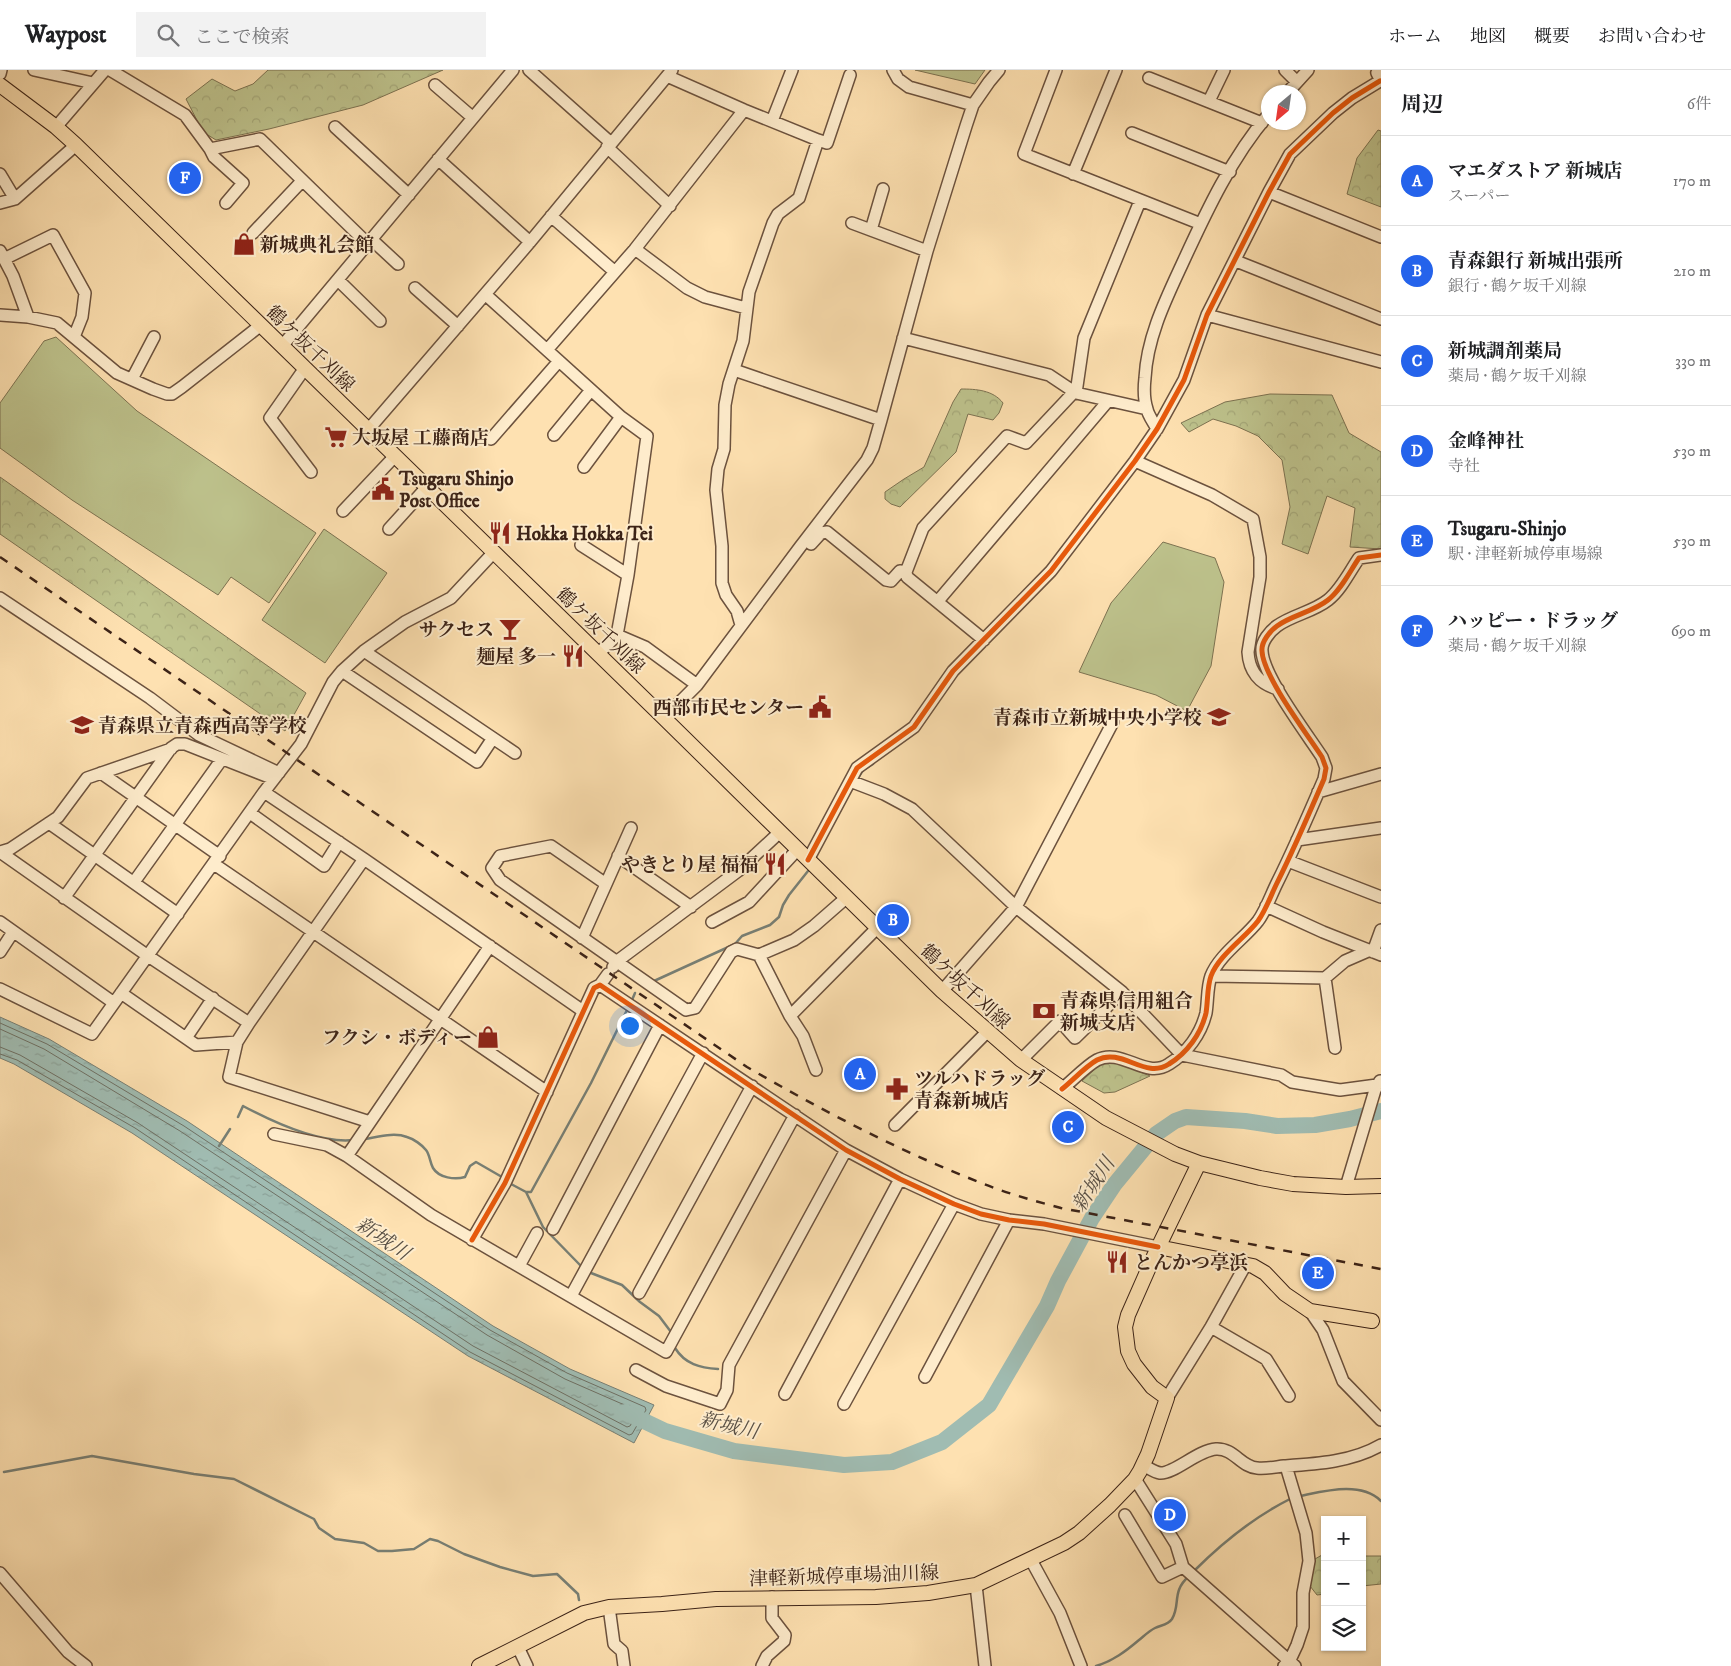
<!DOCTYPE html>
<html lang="ja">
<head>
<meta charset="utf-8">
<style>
	:root { --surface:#fff; --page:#f2f2f2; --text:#202124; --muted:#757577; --line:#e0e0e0; --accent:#2563eb }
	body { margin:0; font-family:"IM FELL DW Pica","Noto Serif JP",serif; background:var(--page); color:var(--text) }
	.controls { position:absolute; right:15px; bottom:15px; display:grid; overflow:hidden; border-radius:0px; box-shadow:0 1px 4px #0004 }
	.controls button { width:45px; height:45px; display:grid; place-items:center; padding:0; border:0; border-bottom:1px solid var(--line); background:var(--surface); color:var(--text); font:25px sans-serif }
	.compass { position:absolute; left:1261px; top:15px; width:45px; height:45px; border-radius:50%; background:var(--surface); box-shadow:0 1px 4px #0004; rotate:209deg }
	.you { position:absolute; left:629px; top:955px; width:18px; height:18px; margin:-12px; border:4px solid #fff; border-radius:50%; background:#1a73e8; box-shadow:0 0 0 8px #1a73e833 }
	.badge { display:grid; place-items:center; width:32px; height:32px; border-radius:50%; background:var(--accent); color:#fff; font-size:16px; font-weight:700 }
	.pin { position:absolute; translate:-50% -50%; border:2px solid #fff; box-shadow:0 1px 5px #0006 }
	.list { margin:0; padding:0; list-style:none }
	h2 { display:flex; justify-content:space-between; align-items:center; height:65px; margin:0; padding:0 20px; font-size:21px }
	h2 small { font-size:16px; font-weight:400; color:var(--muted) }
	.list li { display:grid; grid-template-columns:32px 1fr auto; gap:15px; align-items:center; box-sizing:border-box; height:90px; padding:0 20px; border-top:1px solid var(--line) }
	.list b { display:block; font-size:19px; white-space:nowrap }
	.list p { margin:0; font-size:16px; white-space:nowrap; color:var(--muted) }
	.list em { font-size:16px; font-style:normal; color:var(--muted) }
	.icon { flex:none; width:28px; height:28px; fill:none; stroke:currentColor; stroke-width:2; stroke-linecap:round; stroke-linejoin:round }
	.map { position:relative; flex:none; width:1381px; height:1596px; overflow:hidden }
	header { display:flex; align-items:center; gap:30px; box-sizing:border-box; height:70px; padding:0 25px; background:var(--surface); border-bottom:1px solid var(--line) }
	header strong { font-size:24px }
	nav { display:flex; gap:28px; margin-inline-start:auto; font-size:18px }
	.search { width:350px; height:45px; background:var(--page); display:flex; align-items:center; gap:12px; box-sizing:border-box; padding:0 18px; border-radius:0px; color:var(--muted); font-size:19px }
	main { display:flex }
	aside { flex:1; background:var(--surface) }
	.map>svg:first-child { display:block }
</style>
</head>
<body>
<header>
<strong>Waypost</strong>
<div class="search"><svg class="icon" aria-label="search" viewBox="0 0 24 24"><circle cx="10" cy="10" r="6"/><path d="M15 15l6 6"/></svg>ここで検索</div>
<nav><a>ホーム</a><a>地図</a><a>概要</a><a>お問い合わせ</a></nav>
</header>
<main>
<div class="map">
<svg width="1381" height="1596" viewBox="0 0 1381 1596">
	<defs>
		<pattern id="forest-crowns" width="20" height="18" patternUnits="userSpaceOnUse" patternTransform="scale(1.25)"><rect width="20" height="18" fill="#bec38d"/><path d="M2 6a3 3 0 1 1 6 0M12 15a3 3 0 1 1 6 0" fill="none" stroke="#a4a779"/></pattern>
		<pattern id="water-ripples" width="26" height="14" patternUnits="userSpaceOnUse" patternTransform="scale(1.25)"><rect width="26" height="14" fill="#a0bcb2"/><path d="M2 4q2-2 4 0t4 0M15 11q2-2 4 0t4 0" fill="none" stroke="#8ba198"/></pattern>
	</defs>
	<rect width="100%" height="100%" fill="#fee1b1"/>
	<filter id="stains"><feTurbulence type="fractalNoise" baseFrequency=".004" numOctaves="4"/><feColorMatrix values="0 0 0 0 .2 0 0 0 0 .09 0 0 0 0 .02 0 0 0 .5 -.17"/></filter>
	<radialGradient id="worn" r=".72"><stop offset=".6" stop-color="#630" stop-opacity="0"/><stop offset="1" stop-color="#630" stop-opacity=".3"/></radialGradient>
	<!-- forest -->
	<path fill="url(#forest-crowns)" stroke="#7d7352" d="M268 0H443L363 35 269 59 216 70 203 62 186 29 212 9 235 21 253 14Z
		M1378 60 1381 61V137L1347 124 1357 88Z
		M961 319C976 319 993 320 1003 333L999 343 993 350 968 344 956 382 900 437 891 434 885 429V422L904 409 924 397 953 332Z
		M1270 324 1332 325 1349 363 1381 382V479L1350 477 1355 438 1327 426 1308 484 1282 474 1290 437 1282 390 1258 366 1236 356 1213 349 1189 362 1181 353 1225 332Z
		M0 407 306 623 285 661 0 464Z
		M1107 992H1116L1150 1006 1115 1022 1104 1023 1082 1011 1098 996Z
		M1322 1485H1325V1524L1317 1525 1310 1516 1315 1489Z
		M1362 1486H1381V1514L1362 1516Z"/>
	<!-- pitch -->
	<path fill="#bec38d" stroke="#7d7352" d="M915 0H985L975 14Z
		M56 267 137 341 316 463 269 533 231 507 218 525 72 430 0 378V333L44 271Z
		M324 459 387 503 325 593 262 550Z
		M1163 472 1215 488 1224 512 1211 596 1187 641 1156 625 1079 602 1111 533Z"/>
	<!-- water -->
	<path fill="url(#water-ripples)" stroke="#787f74" d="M0 947 49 969 187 1051 493 1256 570 1299 654 1335 634 1373 468 1286 132 1063 14 994 0 988Z"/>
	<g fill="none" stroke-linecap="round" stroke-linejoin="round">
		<!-- shore -->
		<path stroke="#6e7064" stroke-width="1" d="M0 953 47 974 184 1056 490 1260 567 1303 645 1337 646 1340 632 1364 629 1365 470 1282 135 1058 17 990 0 984
			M0 959 44 979 180 1061 487 1265 565 1309 636 1340 637 1343 630 1356 627 1357 473 1276 138 1053 20 985 0 977"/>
		<!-- stream -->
		<path stroke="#787f74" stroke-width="2.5" d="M858 708 863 700 873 694
			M654 911 735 874 742 866 770 855 779 847 783 835 789 825 808 801
			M632 930 635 923
			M238 1047 243 1036C273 1052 320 1074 354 1070
			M365 1069C378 1067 394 1062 407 1067 414 1069 422 1075 426 1080 430 1085 430 1093 433 1098 439 1108 455 1110 465 1107L470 1096 476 1092 502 1107
			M219 1076 230 1059
			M511 1114 526 1122H531L591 1013 628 938
			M526 1122 543 1157 580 1195
			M591 1203 622 1215 640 1232 659 1246 671 1262
			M675 1278C685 1294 700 1298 718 1299
			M4 1402 92 1386 194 1404 234 1409 314 1449 319 1458 335 1469 364 1473 378 1481H392L414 1479 430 1469 438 1471 464 1484 500 1497 533 1506 557 1504 578 1524 579 1530
			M1300 1426C1325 1421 1361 1411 1381 1431
			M1194 1501C1223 1472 1254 1447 1290 1429
			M1096 1596C1113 1591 1126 1581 1139 1570 1144 1566 1149 1561 1155 1558 1161 1555 1168 1555 1172 1549 1181 1534 1171 1522 1189 1506"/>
		<!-- river -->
		<path stroke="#a0bcb2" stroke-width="16" d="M625 1342 665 1361 734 1381 844 1395 892 1392 942 1372 989 1335 1047 1236 1058 1211 1092 1148 1114 1115 1156 1064 1175 1051 1186 1047 1245 1051 1277 1056 1315 1055 1350 1049 1381 1041"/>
		<defs>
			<path id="minor" d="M34 0 93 13
				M110 0 185 45 210 79 214 87 243 113 226 133
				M529 0 611 73
				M893 0 898 9 909 17 973 35
				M1056 0 1024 84 1201 154
				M1285 0 1297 12
				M1381 0 1377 3 1381 11
				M0 4 1 0
				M667 6 744 40 818 70 799 128 778 144 773 153 749 222 743 271 729 314 725 335 724 379 718 399 716 420 722 476V513L726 525 737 541 741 555
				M1149 8 1262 53
				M435 15 472 47
				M1288 22 1308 0
				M1209 31 1224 0
				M772 51 792 0
				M56 57 105 0
				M335 57 409 125
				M1132 63 1230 102
				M818 70 827 73 850 5
				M607 77 670 136
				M210 79 260 69 368 174
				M438 89 530 172
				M0 104 15 129
				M1073 104 1116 0
				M1269 122 1381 167
				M0 133 15 129 76 75
				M551 146 615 202
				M852 153 927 181
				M871 160 883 119
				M253 163 302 111
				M371 169 398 194
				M635 179 687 218 705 227 746 238
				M0 181 13 206 28 247
				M4 189 53 165 85 223 82 247 74 267
				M1236 191 1381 249
				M338 210 380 251
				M415 218 458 256
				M486 225 621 347 647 366 628 505 617 565 598 584
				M0 245 28 247 57 253 117 303 153 319 167 324H172L182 317 261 255
				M1207 245 1381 292
				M903 268 1049 305 1076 323 1147 339
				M283 275 513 0
				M547 280 635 179 744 40
				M305 298 270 348 311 402
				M734 300 881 350
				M132 309 154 267
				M1076 323 1084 268 1140 131
				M1157 359C1154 353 1148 345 1147 339 1144 330 1144 317 1145 308 1147 266 1167 227 1184 190 1207 140 1232 87 1268 45
				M368 360 530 172 672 0
				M554 365 591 320
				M491 369 559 291
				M1135 391 1212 425 1253 449 1260 487V507L1248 582C1249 601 1259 614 1278 619
				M584 397 621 347
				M343 441 395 386
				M389 459 427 417
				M811 474 821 463 827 462 886 510 891 511 900 501 906 502 923 458 1007 366 1026 373 1074 322
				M581 475 628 505
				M906 502 907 507 984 570
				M0 528 150 628 199 665 279 703
				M938 531 1108 331
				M617 565 645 577 697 615
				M364 581 515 683
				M342 601 477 692 493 668
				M664 648 697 615 800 477 867 390 873 378 881 350 927 181 966 56 973 35 989 12 999 0
				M101 703 220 786
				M850 711 884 724 912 739 1016 837 1122 922 1182 985 1281 1005 1292 1012 1340 1020 1377 1015
				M264 722 364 789 583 941
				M1318 722 1381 704
				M250 743 324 796 339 772
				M49 753 178 844
				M1297 770 1381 758
				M0 782 148 886 249 953 364 789
				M0 782 10 779 58 747 87 708 171 679
				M618 786 691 837
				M808 790 857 698 914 657 953 601 1051 501 1135 391 1157 359 1184 310 1207 245 1269 122 1290 84 1333 43 1352 28 1380 11
				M1288 791 1381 827
				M214 794 547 1022
				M134 812 222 689
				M606 814 551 776 500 786 492 798 500 810 686 940 695 938 731 882 737 879 759 885 794 870 814 856 846 828
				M64 828 171 678 177 674H185L274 709
				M1266 836 1323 862 1381 885
				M0 852 114 933
				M712 852 749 832 797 780
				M582 868 631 758
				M0 882 13 862
				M1373 882 1381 860
				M759 885 790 946 803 966 816 1000
				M613 897 616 892 738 801 780 762
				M1211 906 1325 908 1345 891 1368 881
				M1325 908 1335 978
				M600 915 608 904
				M0 919 92 964 264 722 301 674 333 612 342 601 364 581 405 552 451 528 494 482
				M942 921 1016 837 1113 652
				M121 923 196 975 237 972 249 953
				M790 946 877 858
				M186 968 213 928
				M237 972 229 1007 370 1052
				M1021 990 1060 951 1075 968 1122 922
				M1062 1019C1072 1011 1086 996 1097 990 1122 977 1145 1010 1169 994 1187 983 1201 964 1206 943 1208 931 1207 917 1211 906 1219 885 1245 868 1258 851 1266 840 1271 825 1277 813 1294 779 1309 744 1324 709L1326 698 1322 687C1307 664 1263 606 1262 581 1261 572 1270 561 1277 556 1292 545 1313 542 1328 530 1341 520 1350 501 1359 488L1381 485
				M895 1055 987 962
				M274 1064 327 1075 347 1086 431 1145 666 1282 795 1045
				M347 1086 490 876
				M1346 1117 1375 1020 1380 1011
				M553 1159 660 955
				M472 1170 505 1113 594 918 600 915 846 1080 900 1109 954 1134 981 1144 1009 1150 1044 1154 1158 1177
				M519 1196 537 1163
				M639 1223 752 1016
				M571 1226 703 983
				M1310 1241 1323 1260 1343 1311 1381 1350
				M1211 1257 1266 1289 1289 1326
				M636 1300 666 1316 720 1334 727 1320 729 1295 846 1080
				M925 1307 1009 1150
				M785 1324 900 1109
				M1167 1328 1211 1257 1246 1194
				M844 1334 954 1134
				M1143 1395C1149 1398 1154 1402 1160 1403 1174 1404 1198 1380 1216 1379 1234 1378 1241 1397 1257 1398 1266 1399 1275 1397 1284 1396 1316 1394 1352 1392 1381 1375
				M1135 1409 1176 1474 1183 1497 1295 1596
				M1125 1445 1162 1507 1183 1497
				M1031 1490 1060 1543 1081 1596
				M0 1503 68 1582 86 1596
				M976 1515 985 1596
				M609 1537 614 1574 622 1581 624 1596
				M518 1577 527 1596
				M762 1596 767 1586 784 1571 785 1565 772 1548V1527
				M1284 1596 1289 1592 1297 1575 1303 1557V1523L1309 1491 1306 1463 1286 1396"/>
			<path id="major" d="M0 15 56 57 76 75 664 648 942 921 1021 990 1106 1048 1175 1084 1199 1093 1260 1108 1293 1114 1346 1117 1381 1116
				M1158 1177 1253 1196 1265 1203 1285 1224 1310 1241 1372 1251
				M479 1596 584 1543 609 1537 662 1534 716 1529 876 1527 928 1523 976 1515 1064 1473 1079 1463 1110 1435 1135 1409 1140 1401 1148 1384 1167 1328 1152 1317 1134 1294 1128 1281 1125 1257 1128 1245 1154 1186 1199 1093"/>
		</defs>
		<!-- minor casing -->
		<use href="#minor" stroke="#6c523e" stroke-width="14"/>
		<!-- major casing -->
		<use href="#major" stroke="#3c2317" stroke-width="16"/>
		<!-- minor -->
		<use href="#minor" stroke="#feeccc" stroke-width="11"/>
		<!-- major -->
		<use href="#major" stroke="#fee1b1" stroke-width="14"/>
		<!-- rail -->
		<path stroke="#3c2317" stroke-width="2.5" stroke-dasharray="9 9" stroke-linecap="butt" d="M0 487 747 997C823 1041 903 1083 984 1114 1009 1124 1035 1131 1061 1138L1381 1199"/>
		<defs>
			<path id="cycleway" d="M808 790 857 698 914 657 953 601 1051 501 1135 391 1157 359 1184 310 1207 245 1269 122 1290 84 1333 43 1352 28 1380 11
				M1062 1019C1072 1011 1086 996 1097 990 1122 977 1145 1010 1169 994 1187 983 1201 964 1206 943 1208 931 1207 917 1211 906 1219 885 1245 868 1258 851 1266 840 1271 825 1277 813 1294 779 1309 744 1324 709L1326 698 1322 687C1307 664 1263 606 1262 581 1261 572 1270 561 1277 556 1292 545 1313 542 1328 530 1341 520 1350 501 1359 488L1381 485
				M472 1170 505 1113 594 918 600 915 846 1080 900 1109 954 1134 981 1144 1009 1150 1044 1154 1158 1177"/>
		</defs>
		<!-- cycleway casing -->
		<use href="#cycleway" stroke="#feeccc" stroke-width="8"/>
		<!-- cycleway -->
		<use href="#cycleway" stroke="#e8590c" stroke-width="5"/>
	</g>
	<!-- icons -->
	<defs>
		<symbol id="shop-bare" viewBox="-9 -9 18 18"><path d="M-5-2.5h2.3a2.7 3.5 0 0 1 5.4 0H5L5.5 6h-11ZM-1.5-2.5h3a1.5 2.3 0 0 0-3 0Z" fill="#8f2418" stroke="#feeccc" stroke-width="2.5" paint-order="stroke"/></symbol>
		<symbol id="supermarket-bare" viewBox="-9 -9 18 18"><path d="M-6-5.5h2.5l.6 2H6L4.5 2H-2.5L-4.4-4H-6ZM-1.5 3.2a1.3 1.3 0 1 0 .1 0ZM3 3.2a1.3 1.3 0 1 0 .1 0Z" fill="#8f2418" stroke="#feeccc" stroke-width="2.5" paint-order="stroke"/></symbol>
		<symbol id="civic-bare" viewBox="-9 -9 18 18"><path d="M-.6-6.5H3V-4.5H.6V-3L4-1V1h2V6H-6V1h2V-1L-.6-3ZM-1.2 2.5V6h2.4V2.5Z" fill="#8f2418" stroke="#feeccc" stroke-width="2.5" paint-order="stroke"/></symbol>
		<symbol id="restaurant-bare" viewBox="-9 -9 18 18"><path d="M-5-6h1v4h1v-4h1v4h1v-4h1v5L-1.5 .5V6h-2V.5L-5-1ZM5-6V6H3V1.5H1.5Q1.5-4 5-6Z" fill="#8f2418" stroke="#feeccc" stroke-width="2.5" paint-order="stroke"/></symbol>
		<symbol id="bar-bare" viewBox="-9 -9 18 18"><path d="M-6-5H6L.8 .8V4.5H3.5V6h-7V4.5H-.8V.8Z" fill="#8f2418" stroke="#feeccc" stroke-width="2.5" paint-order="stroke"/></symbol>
		<symbol id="school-bare" viewBox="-9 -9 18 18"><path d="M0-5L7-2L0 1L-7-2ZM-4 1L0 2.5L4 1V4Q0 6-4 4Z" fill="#8f2418" stroke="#feeccc" stroke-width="2.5" paint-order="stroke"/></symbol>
		<symbol id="bank-bare" viewBox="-9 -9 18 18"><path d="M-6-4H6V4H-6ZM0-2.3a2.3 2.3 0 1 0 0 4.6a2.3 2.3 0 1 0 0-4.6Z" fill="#8f2418" stroke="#feeccc" stroke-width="2.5" paint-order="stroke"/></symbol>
		<symbol id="pharmacy-bare" viewBox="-9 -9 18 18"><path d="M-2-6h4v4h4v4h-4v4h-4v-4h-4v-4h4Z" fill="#8f2418" stroke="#feeccc" stroke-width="2.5" paint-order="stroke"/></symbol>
	</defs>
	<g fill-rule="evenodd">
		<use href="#shop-bare" x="228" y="158" width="32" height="32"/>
		<use href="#supermarket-bare" x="320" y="351" width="32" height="32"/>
		<use href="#civic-bare" x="367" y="403" width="32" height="32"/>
		<use href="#restaurant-bare" x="484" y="447" width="32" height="32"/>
		<use href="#bar-bare" x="494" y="543" width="32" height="32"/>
		<use href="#restaurant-bare" x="557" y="570" width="32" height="32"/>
		<use href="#civic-bare" x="804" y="621" width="32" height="32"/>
		<use href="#school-bare" x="1203" y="631" width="32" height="32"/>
		<use href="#school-bare" x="66" y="639" width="32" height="32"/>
		<use href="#restaurant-bare" x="759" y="778" width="32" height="32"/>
		<use href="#bank-bare" x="1028" y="925" width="32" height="32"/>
		<use href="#shop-bare" x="472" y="951" width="32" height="32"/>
		<use href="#pharmacy-bare" x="881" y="1003" width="32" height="32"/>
		<use href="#restaurant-bare" x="1101" y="1176" width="32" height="32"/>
	</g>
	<g text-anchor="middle" stroke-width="4" stroke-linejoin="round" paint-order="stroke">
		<!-- poi labels -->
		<g font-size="19" font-weight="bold" fill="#3c2317" stroke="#feeccc" text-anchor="start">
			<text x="260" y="181">新城典礼会館</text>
			<text x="352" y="374">大坂屋 工藤商店</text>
			<text x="399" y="415">Tsugaru Shinjo<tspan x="399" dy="22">Post Office</tspan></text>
			<text x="516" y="470">Hokka Hokka Tei</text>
			<text x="494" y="566" text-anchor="end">サクセス</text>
			<text x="556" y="593" text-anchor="end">麺屋 多一</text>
			<text x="804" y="644" text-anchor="end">西部市民センター</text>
			<text x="1202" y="654" text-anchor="end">青森市立新城中央小学校</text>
			<text x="98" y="662">青森県立青森西高等学校</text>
			<text x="758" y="801" text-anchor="end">やきとり屋 福福</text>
			<text x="1060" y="937">青森県信用組合<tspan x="1060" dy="22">新城支店</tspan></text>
			<text x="472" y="974" text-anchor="end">フクシ・ボディー</text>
			<text x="914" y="1015">ツルハドラッグ<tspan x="914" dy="22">青森新城店</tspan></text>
			<text x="1134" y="1199">とんかつ亭浜</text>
		</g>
		<!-- street labels -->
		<g font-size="19" fill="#3c2317" stroke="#feeccc">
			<text transform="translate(311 278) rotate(44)" y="7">鶴ケ坂千刈線</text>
			<text transform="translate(601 560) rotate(44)" y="7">鶴ケ坂千刈線</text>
			<text transform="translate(966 916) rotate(43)" y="7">鶴ケ坂千刈線</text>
			<text transform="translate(844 1505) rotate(-2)" y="7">津軽新城停車場油川線</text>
		</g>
		<!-- water labels -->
		<g font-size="20" font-style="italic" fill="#5a5146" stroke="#feeccc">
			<text transform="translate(1093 1114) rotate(-57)" y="7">新城川</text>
			<text transform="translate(383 1168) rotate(34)" y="7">新城川</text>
			<text transform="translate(729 1355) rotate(13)" y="7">新城川</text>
		</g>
	</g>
	<rect width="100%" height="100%" filter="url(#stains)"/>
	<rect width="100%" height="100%" fill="url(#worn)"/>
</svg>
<div class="controls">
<button>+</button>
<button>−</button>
<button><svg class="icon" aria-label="layers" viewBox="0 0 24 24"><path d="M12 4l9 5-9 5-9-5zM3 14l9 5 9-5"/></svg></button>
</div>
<svg class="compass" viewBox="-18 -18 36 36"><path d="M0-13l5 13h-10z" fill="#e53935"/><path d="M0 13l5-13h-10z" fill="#757577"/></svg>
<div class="you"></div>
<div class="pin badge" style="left:860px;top:1004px">A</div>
<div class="pin badge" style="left:893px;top:850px">B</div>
<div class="pin badge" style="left:1068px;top:1057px">C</div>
<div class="pin badge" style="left:1170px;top:1445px">D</div>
<div class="pin badge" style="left:1318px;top:1203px">E</div>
<div class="pin badge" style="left:185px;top:108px">F</div>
</div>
<aside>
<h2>周辺<small>6件</small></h2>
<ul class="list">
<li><span class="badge">A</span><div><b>マエダストア 新城店</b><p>スーパー</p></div><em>170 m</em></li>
<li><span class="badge">B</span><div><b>青森銀行 新城出張所</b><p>銀行 · 鶴ケ坂千刈線</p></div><em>210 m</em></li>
<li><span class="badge">C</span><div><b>新城調剤薬局</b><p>薬局 · 鶴ケ坂千刈線</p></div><em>330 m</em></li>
<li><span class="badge">D</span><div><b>金峰神社</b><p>寺社</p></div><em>530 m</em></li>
<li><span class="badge">E</span><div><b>Tsugaru-Shinjo</b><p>駅 · 津軽新城停車場線</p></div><em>530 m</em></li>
<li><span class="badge">F</span><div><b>ハッピー・ドラッグ</b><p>薬局 · 鶴ケ坂千刈線</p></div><em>690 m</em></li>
</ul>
</aside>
</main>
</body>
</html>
